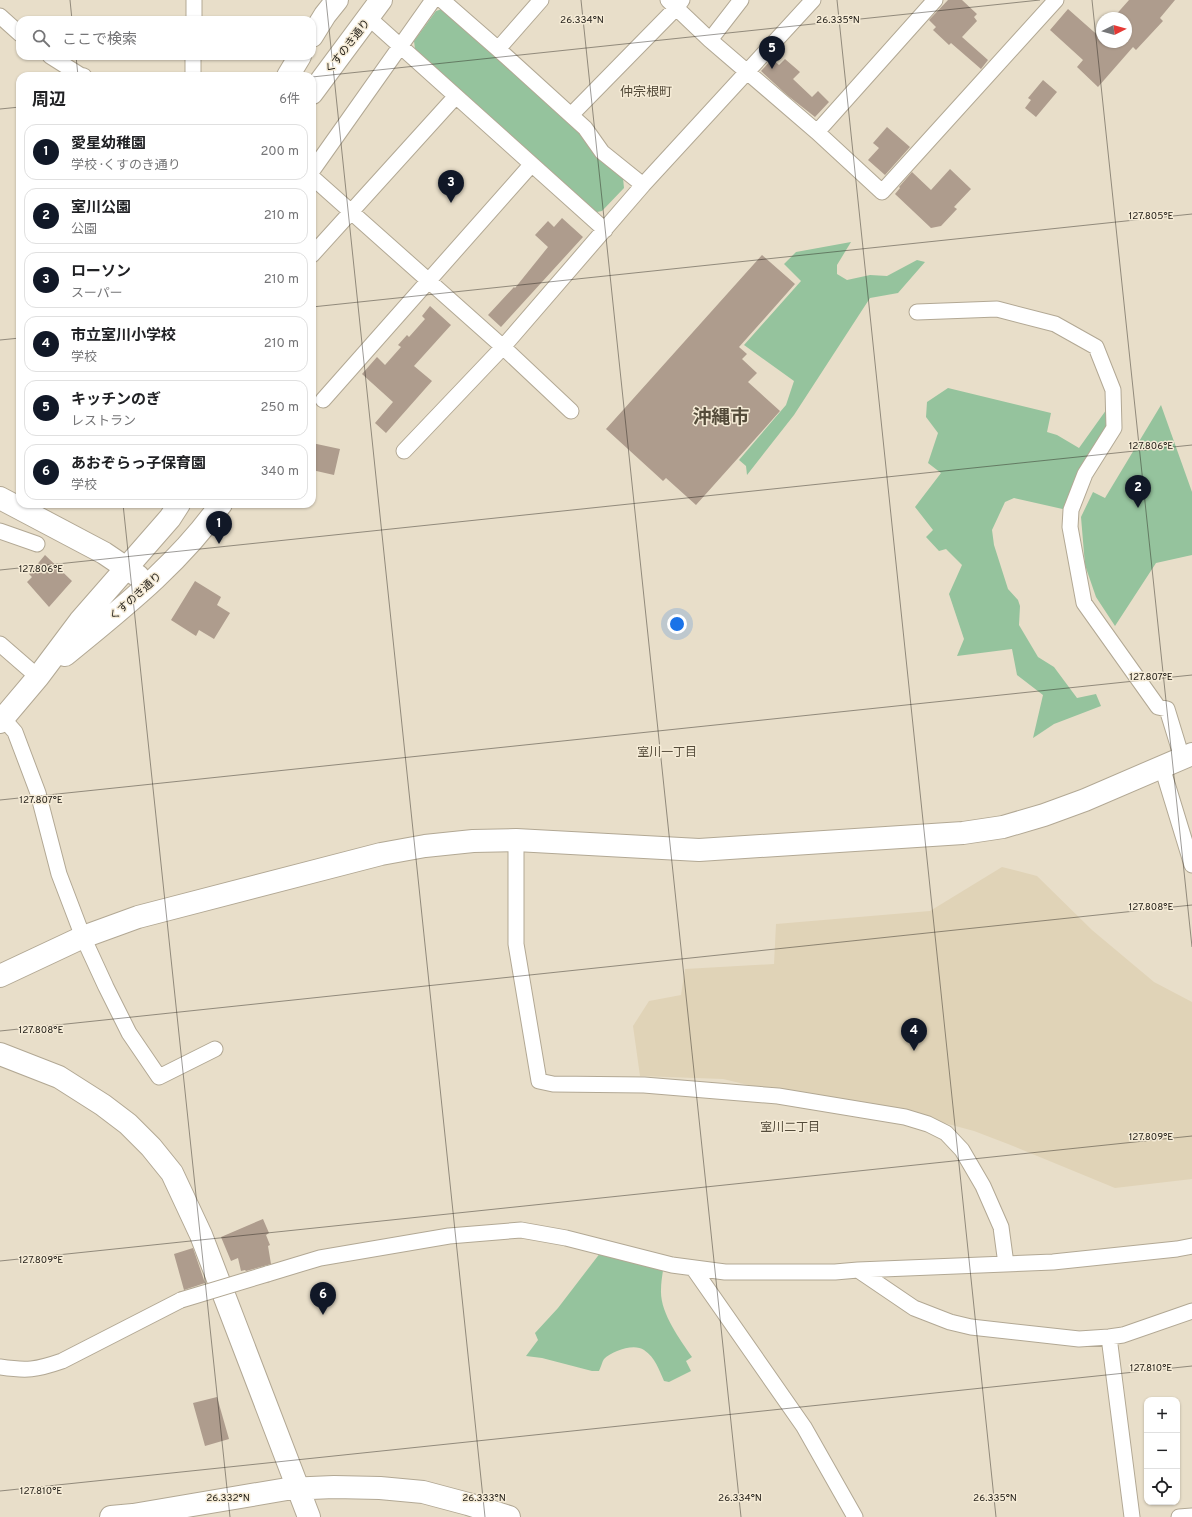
<!DOCTYPE html>
<html lang="ja">
<head>
<meta charset="utf-8">
<style>
	:root { --surface:#fff; --page:#f2f2f2; --text:#202124; --muted:#757577; --line:#e0e0e0; --accent:#111827 }
	body { margin:0; font-family:Overpass,"Noto Sans JP",sans-serif; background:var(--page); color:var(--text) }
	.controls { position:absolute; right:12px; bottom:12px; display:grid; overflow:hidden; border-radius:8px; box-shadow:0 1px 3px #0004 }
	.controls button { width:36px; height:36px; display:grid; place-items:center; padding:0; border:0; border-bottom:1px solid var(--line); background:var(--surface); color:var(--text); font:20px sans-serif }
	.compass { position:absolute; left:1096px; top:12px; width:36px; height:36px; border-radius:50%; background:var(--surface); box-shadow:0 1px 3px #0004; rotate:84deg }
	.you { position:absolute; left:677px; top:624px; width:14px; height:14px; margin:-10px; border:3px solid #fff; border-radius:50%; background:#1a73e8; box-shadow:0 0 0 6px #1a73e833 }
	.badge { display:grid; place-items:center; width:26px; height:26px; border-radius:50%; background:var(--accent); color:#fff; font-size:13px; font-weight:700 }
	.pin { position:absolute; translate:-50% -33px; filter:drop-shadow(0 1px 2px #0008) }
	.pin::after { content:''; position:absolute; top:21px; width:14px; height:12px; background:inherit; clip-path:polygon(0 0,100% 0,50% 100%) }
	.list { margin:0; padding:0; list-style:none }
	h2 { display:flex; justify-content:space-between; align-items:center; height:52px; margin:0; padding:0 16px; font-size:17px }
	h2 small { font-size:13px; font-weight:400; color:var(--muted) }
	.list li { display:grid; grid-template-columns:26px 1fr auto; gap:12px; align-items:center; box-sizing:border-box; height:56px; margin:0 8px 8px; padding:0 8px; border:1px solid var(--line); border-radius:12px }
	.list b { display:block; font-size:15px; white-space:nowrap }
	.list p { margin:0; font-size:13px; white-space:nowrap; color:var(--muted) }
	.list em { font-size:13px; font-style:normal; color:var(--muted) }
	.icon { flex:none; width:22px; height:22px; fill:none; stroke:currentColor; stroke-width:2; stroke-linecap:round; stroke-linejoin:round }
	.map { position:relative; flex:none; width:1192px; height:1517px; overflow:hidden }
	.search { position:absolute; background:var(--surface); box-shadow:0 1px 3px #0004; left:16px; top:16px; width:300px; height:44px; display:flex; align-items:center; gap:10px; box-sizing:border-box; padding:0 14px; border-radius:12px; color:var(--muted); font-size:15px }
	.panel { position:absolute; background:var(--surface); box-shadow:0 1px 3px #0004; left:16px; top:72px; width:300px; height:436px; border-radius:12px }
	.map>svg:first-child { display:block }
</style>
</head>
<body>
<div class="map">
<svg width="1192" height="1517" viewBox="0 0 1192 1517">
	<rect width="100%" height="100%" fill="#e8dec9"/>
	<!-- built -->
	<path fill="#e0d3b7" d="M1002 867 1037 876 1092 930 1154 982 1192 1002V1179L1115 1188 1008 1144 974 1131 922 1117 774 1091 723 1079 640 1076 633 1026 649 1001 681 995 685 969 774 964 776 924 930 911Z"/>
	<!-- green -->
	<path fill="#95c39d" d="M445 8 582 132 623 178 624 188 602 211 592 213 415 49 414 41 436 11Z
		M851 242 837 265V274L847 280 870 275 887 276 917 260 925 262 898 293 870 298 794 415 747 475 746 466 739 460 786 405 794 381 744 345 801 281 784 264 796 252Z
		M948 388 1051 413 1047 432 1057 435 1079 448 1109 406 1110 425 1067 510 1014 498 1005 502 992 530 994 545 1008 589 1018 600 1020 606 1019 625 1038 657 1054 667 1077 698 1096 694 1101 706 1054 724 1033 738 1043 695 1017 675 1012 649 957 656 964 639 949 594 962 565 946 549 939 551 926 537 933 530 915 507 941 473 928 463 938 433 926 417 927 402Z
		M1161 405 1192 492V555L1156 563 1115 626 1096 597 1085 565 1081 517 1093 492 1105 498Z
		M604 1248 664 1263C663 1272 661 1281 661 1290 660 1313 680 1339 692 1357L686 1361 691 1371 669 1382 664 1381C659 1370 655 1357 644 1350 634 1343 612 1351 604 1359 602 1362 601 1367 599 1371H592L542 1358 526 1356 538 1340 535 1333 558 1308Z"/>
	<!-- building -->
	<path fill="#ae9c8d" d="M948 0H962L977 14 974 17 977 21 962 37 988 60 981 69 951 43 949 45 933 30 936 27 929 20Z
		M1129 0H1175L1160 18 1163 21 1136 50 1133 47 1098 87 1077 67 1083 60 1050 30 1068 9 1102 39V42H1126V18H1113Z
		M772 59 779 65 785 59 800 72 793 79 812 97 818 91 829 102 815 117 787 95 761 71Z
		M1043 80 1057 92 1036 117 1025 108 1031 100 1028 98Z
		M887 127 910 147 885 175 868 160 879 148 873 143Z
		M950 169 971 189 954 207 957 209 941 226 931 228 895 194 900 188 899 187 912 172 931 190Z
		M562 218 583 237 501 327 488 315 514 287 515 288 548 247 535 235 548 221 554 227Z
		M762 255 795 284 739 347 747 354 742 359 757 373 748 382 780 411 696 505 666 478 663 481 606 429Z
		M430 306 451 325 414 366 432 381 386 433 375 423 393 402 362 374 377 357 385 365 401 347 398 345 407 335 409 337 425 319 422 316Z
		M312 443 340 449 334 475 312 470Z
		M45 555 72 581 49 607 27 582 32 577 29 574Z
		M195 581 221 597 217 605 230 613 214 639 199 630 196 636 171 620Z
		M263 1219 269 1233 266 1235 270 1245 268 1246 271 1264 246 1271 245 1270 241 1271 238 1258 231 1261 221 1237Z
		M193 1248 205 1283 184 1290 174 1254Z
		M217 1397 229 1439 205 1446 193 1403Z"/>
	<g fill="none" stroke-linecap="round" stroke-linejoin="round">
		<defs>
			<path id="street" d="M442 0 498 49 585 128 602 152 643 185
				M668 0 710 40 817 132 882 192 1056 0
				M0 16 20 34
				M369 18 605 230
				M194 20V0
				M710 40 741 0
				M498 49 541 0
				M50 56 80 75 84 76
				M193 76V56
				M571 115 676 8 682 0
				M817 132 935 0
				M312 171 433 0
				M312 177 503 347 571 411
				M312 255 456 96
				M917 312 997 309 1055 324 1096 347 1113 390 1114 428 1085 474 1071 510 1070 527 1084 603 1158 707 1167 709 1182 758
				M323 400 531 165
				M404 451 503 347 643 185 813 0
				M0 531 37 544
				M0 644 38 677
				M0 715 15 732 38 793 59 874 83 937 106 987 129 1033 159 1077 215 1049
				M1162 767 1192 865
				M516 840V944L539 1081 553 1084 644 1085 778 1096 905 1117 928 1124 946 1133 962 1150 983 1186 1001 1227 1006 1264
				M693 1268 804 1427 855 1517
				M858 1270 914 1308 950 1322 971 1327 1079 1339 1109 1337 1123 1335 1192 1311
				M267 1274 320 1258 449 1236 521 1230 566 1238 672 1265 725 1272H835L858 1270 1053 1262 1177 1249 1192 1246
				M1109 1337 1132 1517
				M0 1367C27 1371 36 1370 62 1361L181 1300
				M1179 1517 1192 1516"/>
			<path id="secondary" d="M312 36 325 15 337 0
				M288 76 300 56
				M312 93 381 0
				M0 498 104 553 138 576
				M65 655C121 609 179 564 221 504
				M0 722 38 677 80 621 170 518 179 504
				M0 976 83 937 138 917 381 854 425 846 473 841 516 840 699 850 963 833 1003 827 1044 815 1085 800 1192 754
				M0 1054 59 1077 103 1105 128 1124 151 1147 172 1173 201 1235 309 1517
				M111 1517 133 1515 287 1489 334 1487 380 1488 423 1492 468 1504 509 1517"/>
		</defs>
		<!-- street casing -->
		<use href="#street" stroke="#b2a894" stroke-width="17"/>
		<!-- secondary casing -->
		<use href="#secondary" stroke="#b2a894" stroke-width="24"/>
		<!-- street -->
		<use href="#street" stroke="#fff" stroke-width="15"/>
		<!-- secondary -->
		<use href="#secondary" stroke="#fff" stroke-width="22"/>
		<defs>
			<path id="street-bridge" d="M181 1300 267 1274"/>
		</defs>
		<!-- street-bridge casing -->
		<use href="#street-bridge" stroke="#b2a894" stroke-width="17" stroke-linecap="butt"/>
		<!-- street-bridge -->
		<use href="#street-bridge" stroke="#fff" stroke-width="15"/>
	</g>
	<!-- ticks -->
	<path fill="none" stroke="#28241d" stroke-width="1" stroke-opacity="0.45" d="M70 0 72 20M326 0 485 1517M581 0 741 1517M837 0 996 1517M1092 0 1192 947M76 56 78 76M312 77 1040 0M0 109 20 107M312 307 1192 214M0 340 20 338M123 504 230 1517M0 570 1192 445M0 800 1192 675M0 1031 1192 905M0 1261 1192 1136M0 1491 1192 1366"/>
	<g text-anchor="middle" stroke-width="3" stroke-linejoin="round" paint-order="stroke">
		<!-- street labels -->
		<g font-size="11" fill="#28241d" stroke="#f5ebd6">
			<text transform="translate(347 46) rotate(-52)" y="4">くすのき通り</text>
			<text transform="translate(135 596) rotate(-42)" y="4">くすのき通り</text>
		</g>
		<!-- neighbourhood labels -->
		<g font-size="12" fill="#544b3a" stroke="#f5ebd6">
			<text x="667" y="756">室川一丁目</text>
			<text x="790" y="1131">室川二丁目</text>
		</g>
		<!-- quarter labels -->
		<g font-size="13" fill="#544b3a" stroke="#f5ebd6">
			<text x="646" y="96">仲宗根町</text>
		</g>
		<!-- town labels -->
		<g font-size="19" font-weight="bold" fill="#544b3a" stroke="#f5ebd6">
			<text x="721" y="423">沖縄市</text>
		</g>
	</g>
	<g font-size="10" text-anchor="middle" fill="#28241d" stroke="#f5ebd6" stroke-width="3" stroke-linejoin="round" paint-order="stroke">
		<text x="582" y="23">26.334°N</text>
		<text x="838" y="23">26.335°N</text>
		<text x="1151" y="219">127.805°E</text>
		<text x="1151" y="449">127.806°E</text>
		<text x="41" y="572">127.806°E</text>
		<text x="1151" y="680">127.807°E</text>
		<text x="41" y="803">127.807°E</text>
		<text x="1151" y="910">127.808°E</text>
		<text x="41" y="1033">127.808°E</text>
		<text x="1151" y="1140">127.809°E</text>
		<text x="41" y="1263">127.809°E</text>
		<text x="1151" y="1371">127.810°E</text>
		<text x="41" y="1494">127.810°E</text>
		<text x="228" y="1501">26.332°N</text>
		<text x="484" y="1501">26.333°N</text>
		<text x="740" y="1501">26.334°N</text>
		<text x="995" y="1501">26.335°N</text>
	</g>
</svg>
<div class="controls">
<button>+</button>
<button>−</button>
<button><svg class="icon" aria-label="locate" viewBox="0 0 24 24"><circle cx="12" cy="12" r="6"/><path d="M12 2v4M12 18v4M2 12h4M18 12h4"/></svg></button>
</div>
<svg class="compass" viewBox="-18 -18 36 36"><path d="M0-13l5 13h-10z" fill="#e53935"/><path d="M0 13l5-13h-10z" fill="#757577"/></svg>
<div class="you"></div>
<div class="pin badge" style="left:219px;top:544px">1</div>
<div class="pin badge" style="left:1138px;top:508px">2</div>
<div class="pin badge" style="left:451px;top:203px">3</div>
<div class="pin badge" style="left:914px;top:1051px">4</div>
<div class="pin badge" style="left:772px;top:69px">5</div>
<div class="pin badge" style="left:323px;top:1315px">6</div>
<div class="search"><svg class="icon" aria-label="search" viewBox="0 0 24 24"><circle cx="10" cy="10" r="6"/><path d="M15 15l6 6"/></svg>ここで検索</div>
<section class="panel">
<h2>周辺<small>6件</small></h2>
<ul class="list">
<li><span class="badge">1</span><div><b>愛星幼稚園</b><p>学校 · くすのき通り</p></div><em>200 m</em></li>
<li><span class="badge">2</span><div><b>室川公園</b><p>公園</p></div><em>210 m</em></li>
<li><span class="badge">3</span><div><b>ローソン</b><p>スーパー</p></div><em>210 m</em></li>
<li><span class="badge">4</span><div><b>市立室川小学校</b><p>学校</p></div><em>210 m</em></li>
<li><span class="badge">5</span><div><b>キッチンのぎ</b><p>レストラン</p></div><em>250 m</em></li>
<li><span class="badge">6</span><div><b>あおぞらっ子保育園</b><p>学校</p></div><em>340 m</em></li>
</ul>
</section>
</div>
</body>
</html>
